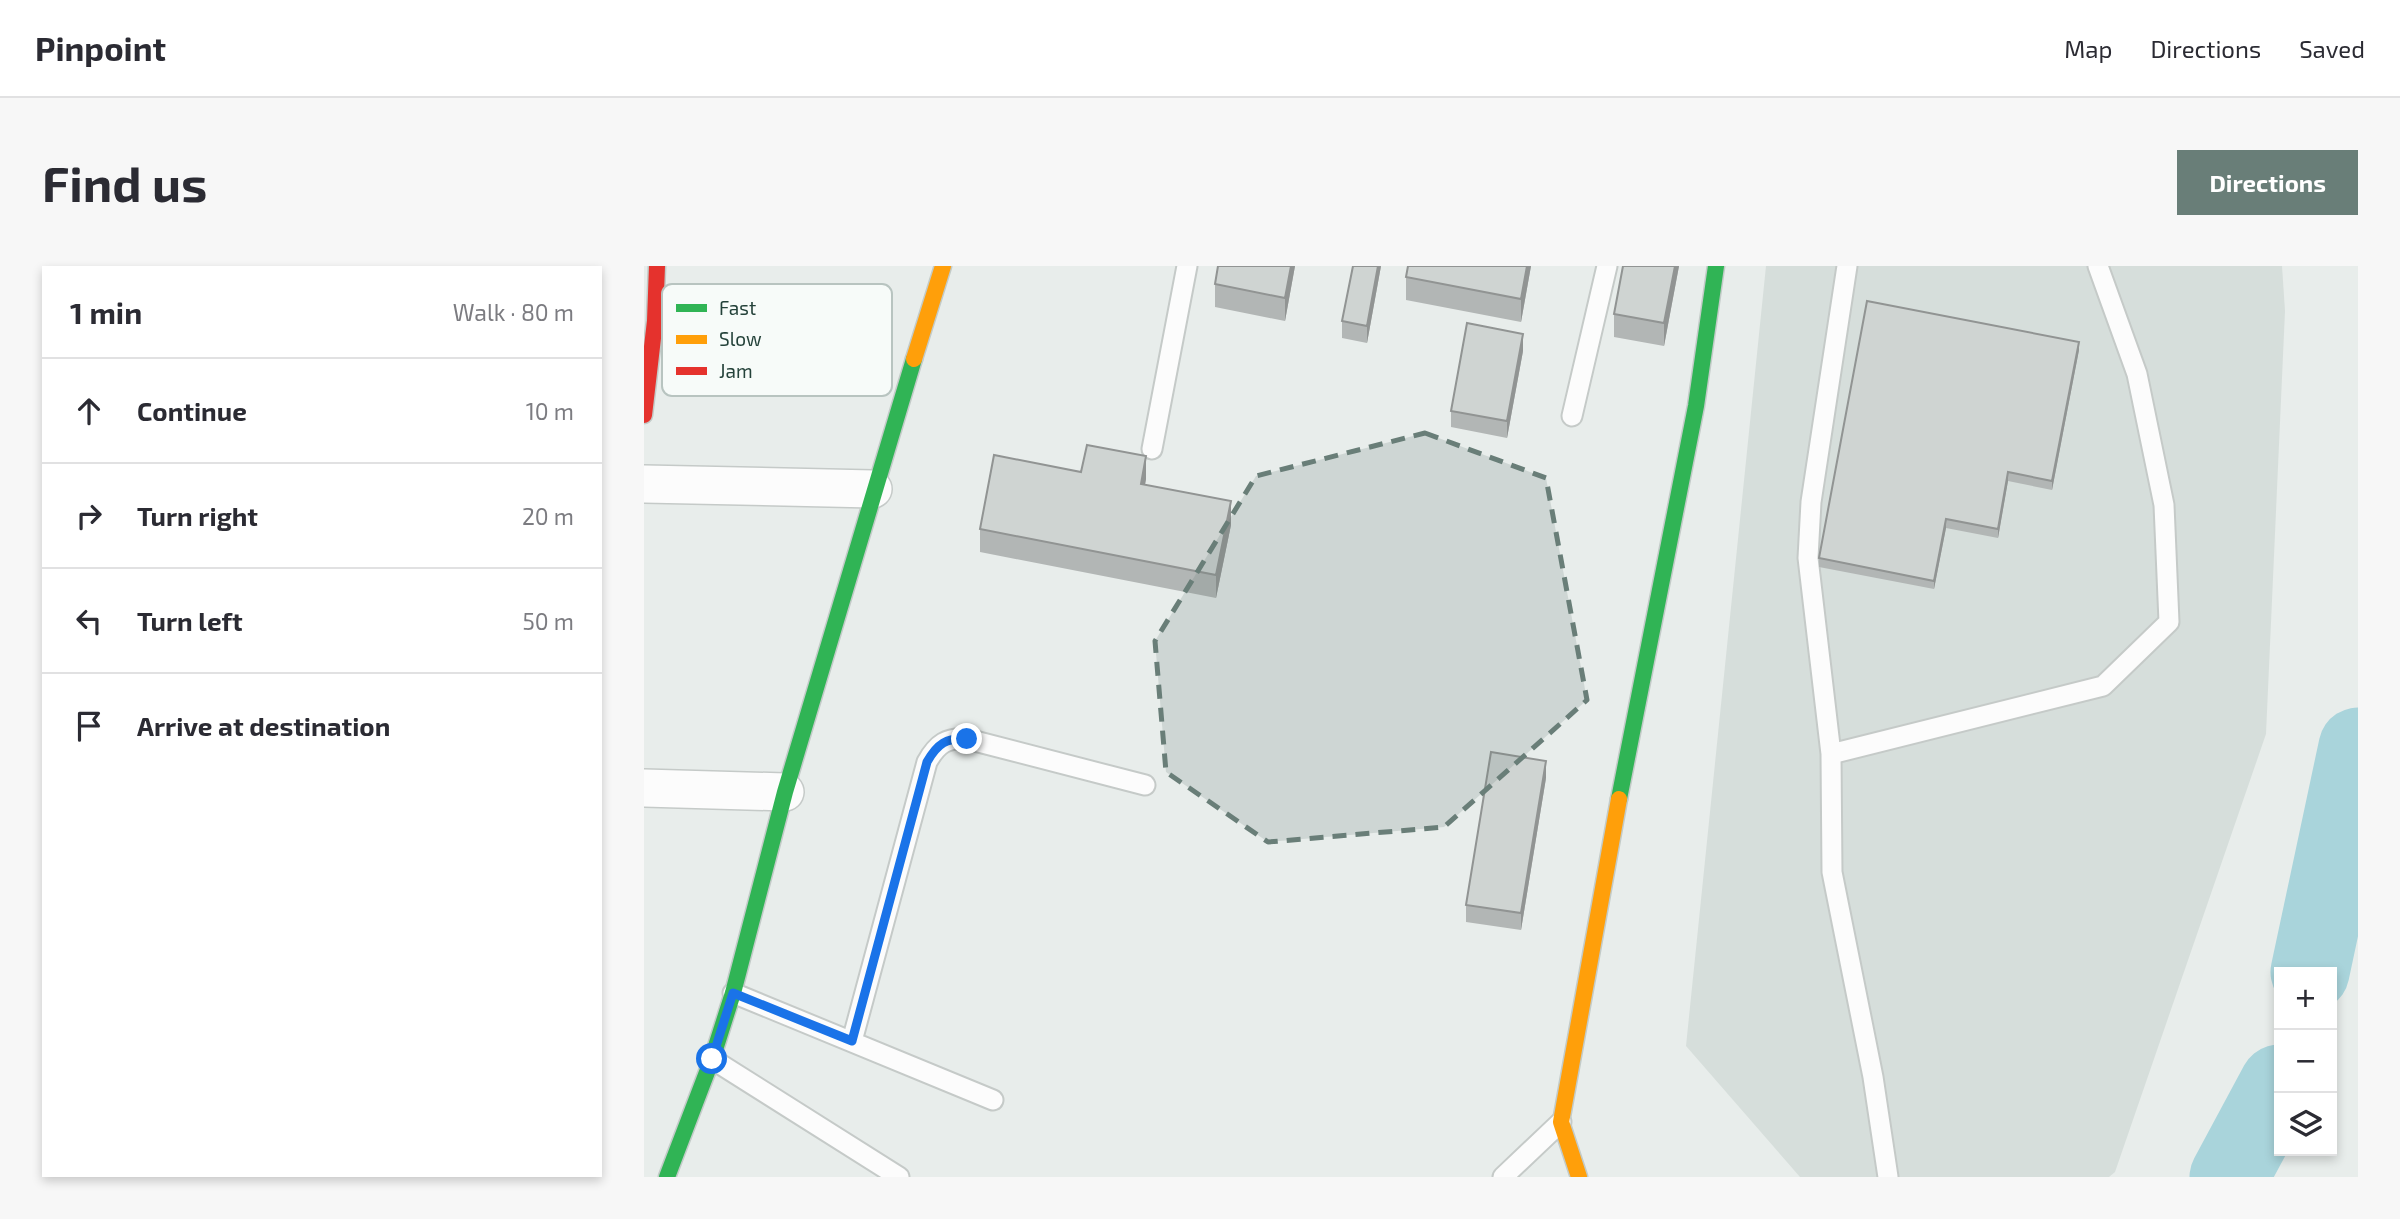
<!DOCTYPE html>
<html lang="en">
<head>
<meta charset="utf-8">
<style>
	:root { --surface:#fff; --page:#f7f7f7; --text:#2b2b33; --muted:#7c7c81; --line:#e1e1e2; --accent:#697e78 }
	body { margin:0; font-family:"Exo 2",sans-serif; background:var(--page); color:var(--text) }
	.controls { position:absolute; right:21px; bottom:21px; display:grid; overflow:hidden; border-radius:0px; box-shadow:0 4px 10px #0003 }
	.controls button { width:63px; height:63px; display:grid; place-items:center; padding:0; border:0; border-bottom:2px solid var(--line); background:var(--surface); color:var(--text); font:35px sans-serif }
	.stop { position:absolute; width:21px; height:21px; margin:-16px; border:5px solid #1a73e8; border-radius:50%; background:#fff }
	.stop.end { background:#1a73e8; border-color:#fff; box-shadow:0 2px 7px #0008 }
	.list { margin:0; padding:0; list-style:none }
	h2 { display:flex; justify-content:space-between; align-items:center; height:91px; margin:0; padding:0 28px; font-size:30px }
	h2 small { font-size:23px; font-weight:400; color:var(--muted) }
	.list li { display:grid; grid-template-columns:46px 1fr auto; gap:21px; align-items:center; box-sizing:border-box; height:105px; padding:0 28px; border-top:2px solid var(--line) }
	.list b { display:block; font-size:26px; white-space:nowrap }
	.list em { font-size:23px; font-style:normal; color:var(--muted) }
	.icon { flex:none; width:38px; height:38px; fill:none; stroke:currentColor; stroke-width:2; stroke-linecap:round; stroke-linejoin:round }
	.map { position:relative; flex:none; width:1714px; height:911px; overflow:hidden; border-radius:0px }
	header { display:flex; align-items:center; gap:42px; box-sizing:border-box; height:98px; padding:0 35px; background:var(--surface); border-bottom:2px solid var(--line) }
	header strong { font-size:33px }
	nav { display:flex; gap:38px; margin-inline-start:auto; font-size:24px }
	.intro { display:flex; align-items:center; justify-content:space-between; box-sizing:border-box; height:168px; padding:0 42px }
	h1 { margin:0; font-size:49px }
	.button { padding:18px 32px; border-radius:0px; background:var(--accent); color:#fff; font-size:24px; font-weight:700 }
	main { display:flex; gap:42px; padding:0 42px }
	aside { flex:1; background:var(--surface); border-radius:0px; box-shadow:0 4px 10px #0003 }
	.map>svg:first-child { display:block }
</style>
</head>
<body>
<header>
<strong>Pinpoint</strong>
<nav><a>Map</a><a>Directions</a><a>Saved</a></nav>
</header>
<div class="intro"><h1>Find us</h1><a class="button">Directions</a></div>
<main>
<aside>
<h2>1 min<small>Walk · 80 m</small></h2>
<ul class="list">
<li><svg class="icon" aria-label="ahead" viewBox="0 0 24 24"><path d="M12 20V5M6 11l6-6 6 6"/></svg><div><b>Continue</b></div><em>10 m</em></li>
<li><svg class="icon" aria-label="right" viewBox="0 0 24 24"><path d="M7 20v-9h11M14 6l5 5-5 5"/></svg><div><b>Turn right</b></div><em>20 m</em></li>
<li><svg class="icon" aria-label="left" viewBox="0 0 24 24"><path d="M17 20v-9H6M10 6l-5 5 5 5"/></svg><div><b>Turn left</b></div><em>50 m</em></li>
<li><svg class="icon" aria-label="arrive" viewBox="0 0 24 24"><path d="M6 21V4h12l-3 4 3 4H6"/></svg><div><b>Arrive at destination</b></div></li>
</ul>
</aside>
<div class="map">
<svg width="1714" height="911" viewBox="0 0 1714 911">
	<rect width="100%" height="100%" fill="#e8edeb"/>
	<!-- built -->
	<path fill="#d6dedb" d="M1122 0H1638L1641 45 1622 468 1471 906 1465 911H1156L1042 780Z"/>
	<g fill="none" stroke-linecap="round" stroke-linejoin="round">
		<!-- river -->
		<path stroke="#a9d4db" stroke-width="79" d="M1666 706 1714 481
			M1585 911 1635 818"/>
		<defs>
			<path id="lane" d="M1203 0 1167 236 1164 292 1187 488 1188 606 1229 811 1244 911
				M928 150 963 0
				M508 183 543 0
				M1187 488 1459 420 1525 356 1520 239 1493 108 1454 0
				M89 727 349 834
				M208 775 283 496C293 478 303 471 323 473L501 519
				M68 793 255 911
				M859 911 917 856"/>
			<path id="street" d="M0 218 229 223
				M0 522 141 526"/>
			<path id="fast" d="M975 533 1052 140 1072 0
				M23 911 68 793 89 727 141 526 270 93"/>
			<path id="slow" d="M270 93 299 0
				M935 911 917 856 975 533"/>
			<path id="jam" d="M0 149 11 55 13 0"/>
		</defs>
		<!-- lane casing -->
		<use href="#lane" stroke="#c5cac8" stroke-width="23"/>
		<!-- street casing -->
		<use href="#street" stroke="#c5cac8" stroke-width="40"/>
		<!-- fast casing -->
		<use href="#fast" stroke="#c3cbc8" stroke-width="19"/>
		<!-- slow casing -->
		<use href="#slow" stroke="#c3cbc8" stroke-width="19"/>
		<!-- jam casing -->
		<use href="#jam" stroke="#c3cbc8" stroke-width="19"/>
		<!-- lane -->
		<use href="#lane" stroke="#fcfcfc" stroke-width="19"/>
		<!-- street -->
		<use href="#street" stroke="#fcfcfc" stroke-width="37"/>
		<!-- fast -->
		<use href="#fast" stroke="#30b455" stroke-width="16"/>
		<!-- slow -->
		<use href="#slow" stroke="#ff9f0a" stroke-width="16"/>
		<!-- jam -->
		<use href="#jam" stroke="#e5322d" stroke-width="16"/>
	</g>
	<!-- wall -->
	<path fill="#b2b6b5" d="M651 0 641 55 571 41V18Z
		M737 0 723 77 698 72V55Z
		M764 0H887L877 56 762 34V11Z
		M979 0H1035L1020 80 970 71V48Z
		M1435 84 1408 224 1364 215 1354 272 1302 262 1290 323 1175 301V292Z
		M879 85 863 172 807 161V145Z
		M437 206 502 213 501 218 587 259 572 332 336 286V263Z
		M902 512 877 664 822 656V639Z"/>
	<!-- shaded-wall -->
	<path fill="#919493" d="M647 0H651L641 55V32Z
		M734 0H737L723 77V60Z
		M883 0H887L877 56V33Z
		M1031 0H1035L1020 80V57Z
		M879 68V85L863 172V155Z
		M1435 76V84L1408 224V215Z
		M502 190V213L497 241V218Z
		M1364 206V215L1354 272V263Z
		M587 235V259L572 332V309Z
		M1302 253V262L1290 323V315Z
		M902 495V512L877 664V647Z"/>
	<!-- building -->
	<path fill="#cfd4d2" stroke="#919493" stroke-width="2" d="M574 0H647L641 32 571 18Z
		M709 0H734L723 60 698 55Z
		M764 0H883L877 33 762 11Z
		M979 0H1031L1020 57 970 48Z
		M1223 35 1435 76 1408 215 1364 206 1354 263 1302 253 1290 315 1175 292Z
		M823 57 879 68 863 155 807 145Z
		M443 179 502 190 497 218 587 235 572 309 336 263 350 189 437 206Z
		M847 486 902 495 877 647 822 639Z"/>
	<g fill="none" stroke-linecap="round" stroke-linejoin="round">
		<!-- route -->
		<path stroke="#1a73e8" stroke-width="9" d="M68 793 89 727 208 775 283 496C293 478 303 471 323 473"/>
	</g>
	<!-- marked area -->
	<path fill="#697e78" fill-opacity="0.2" stroke="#697e78" stroke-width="5" stroke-dasharray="14 9" stroke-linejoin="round" d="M781 167 902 212 943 434 800 561 624 576 522 506 511 375 612 210Z"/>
	<!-- legend -->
	<rect x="18" y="18" width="230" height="112" rx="10" fill="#f7fbf9" stroke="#b8c4c0" stroke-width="2"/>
	<rect x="32" y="38" width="31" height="8" fill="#30b455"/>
	<rect x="32" y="69" width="31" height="9" fill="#ff9f0a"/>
	<rect x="32" y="101" width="31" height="8" fill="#e5322d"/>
	<g font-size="19" fill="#24423a">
		<text x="75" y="49">Fast</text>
		<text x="75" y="80">Slow</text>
		<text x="75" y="112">Jam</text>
	</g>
</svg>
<div class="controls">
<button>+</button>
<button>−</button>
<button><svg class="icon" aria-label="layers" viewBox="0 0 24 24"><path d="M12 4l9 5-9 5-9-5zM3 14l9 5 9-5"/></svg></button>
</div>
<div class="stop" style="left:68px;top:793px"></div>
<div class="stop end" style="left:323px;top:473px"></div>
</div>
</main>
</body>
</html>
